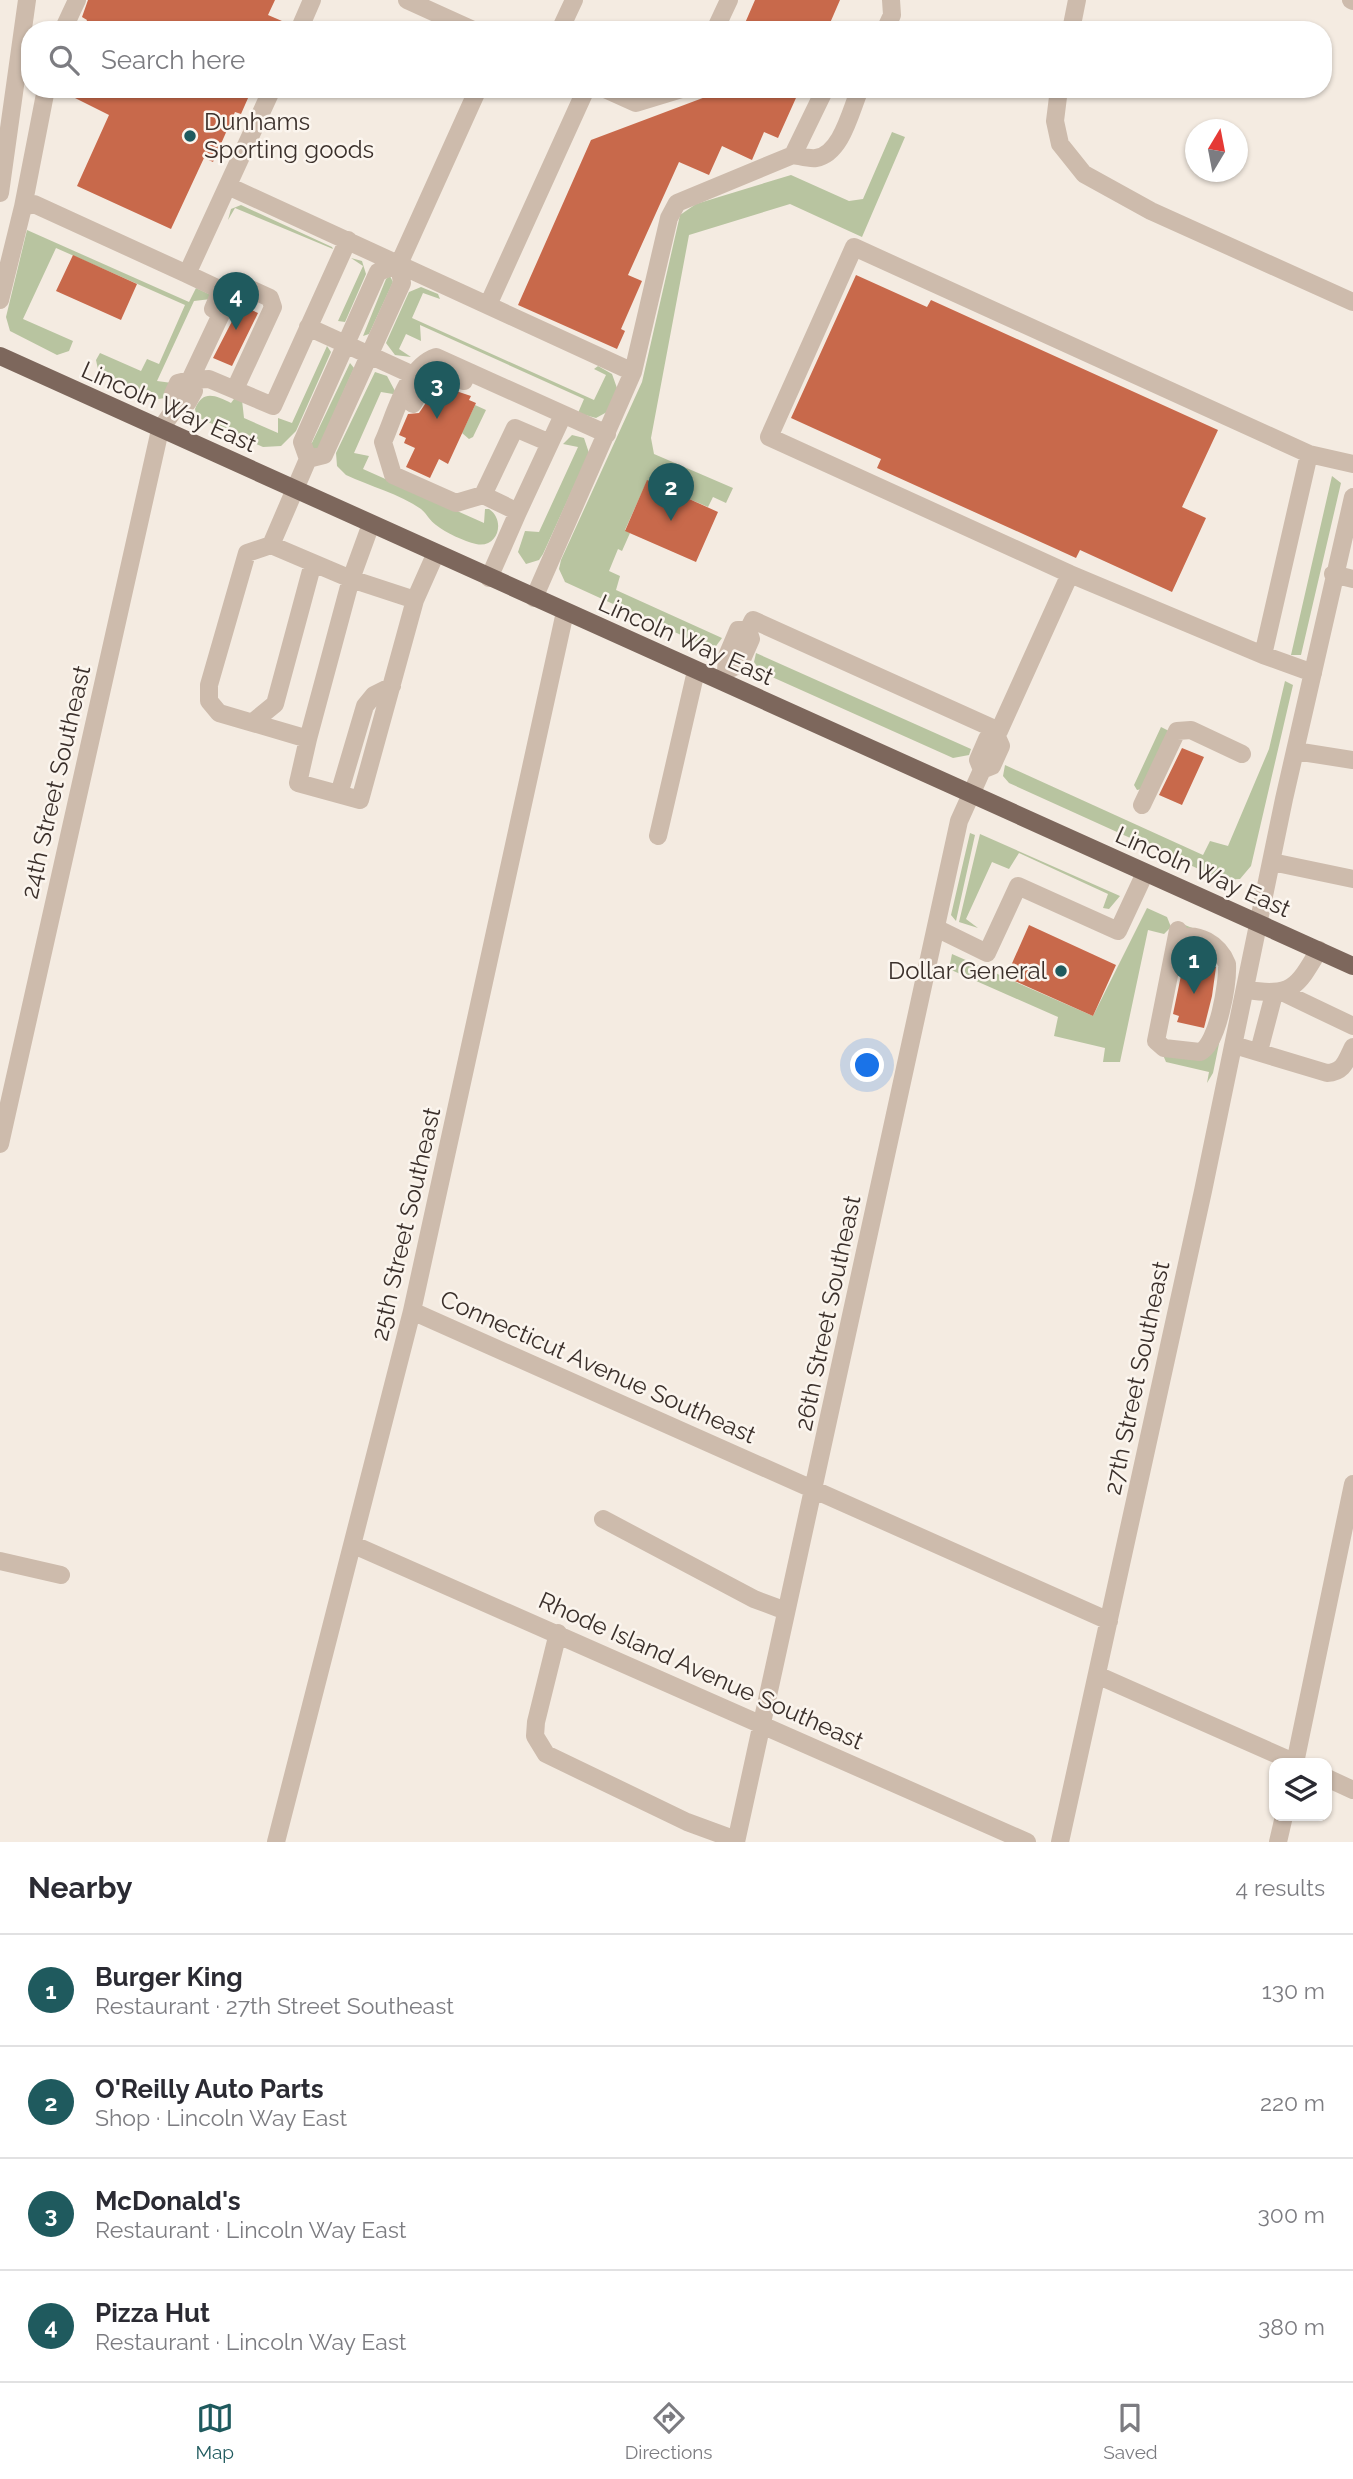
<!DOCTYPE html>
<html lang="en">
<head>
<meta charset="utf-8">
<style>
	:root { --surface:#fff; --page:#f2f2f3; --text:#2b2b33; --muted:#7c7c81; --line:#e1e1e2; --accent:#1f5a5e }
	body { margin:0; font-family:Raleway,sans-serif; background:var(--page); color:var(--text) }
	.controls { position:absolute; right:21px; bottom:21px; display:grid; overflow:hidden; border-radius:14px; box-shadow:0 2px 5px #0004 }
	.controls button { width:63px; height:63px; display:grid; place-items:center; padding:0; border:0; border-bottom:2px solid var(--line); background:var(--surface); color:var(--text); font:35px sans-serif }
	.compass { position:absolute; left:1185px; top:119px; width:63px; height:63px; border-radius:50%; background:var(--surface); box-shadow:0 2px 5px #0004; rotate:10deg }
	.you { position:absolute; left:868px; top:1066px; width:24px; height:24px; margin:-18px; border:5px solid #fff; border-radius:50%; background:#1a73e8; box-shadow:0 0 0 10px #1a73e833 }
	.badge { display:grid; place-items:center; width:46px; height:46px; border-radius:50%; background:var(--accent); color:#fff; font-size:23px; font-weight:700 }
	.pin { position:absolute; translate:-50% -58px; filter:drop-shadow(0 2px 4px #0008) }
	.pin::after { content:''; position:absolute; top:37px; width:24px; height:21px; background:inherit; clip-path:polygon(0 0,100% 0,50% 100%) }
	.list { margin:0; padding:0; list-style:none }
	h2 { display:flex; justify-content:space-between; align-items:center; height:91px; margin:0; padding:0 28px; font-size:30px }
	h2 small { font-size:23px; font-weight:400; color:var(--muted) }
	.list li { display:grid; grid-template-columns:46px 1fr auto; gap:21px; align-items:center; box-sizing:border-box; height:112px; padding:0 28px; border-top:2px solid var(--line) }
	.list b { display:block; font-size:26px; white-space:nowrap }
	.list p { margin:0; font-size:23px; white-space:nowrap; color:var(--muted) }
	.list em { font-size:23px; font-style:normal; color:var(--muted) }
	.icon { flex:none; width:38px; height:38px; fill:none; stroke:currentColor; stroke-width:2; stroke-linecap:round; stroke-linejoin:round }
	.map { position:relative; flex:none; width:1353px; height:1842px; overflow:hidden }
	.search { position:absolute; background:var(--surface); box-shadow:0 2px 5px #0004; left:21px; right:21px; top:21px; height:77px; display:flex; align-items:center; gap:18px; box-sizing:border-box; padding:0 24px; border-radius:28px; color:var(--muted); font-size:26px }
	.sheet { height:539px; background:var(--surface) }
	nav { display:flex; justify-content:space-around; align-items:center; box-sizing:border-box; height:98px; border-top:2px solid var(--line); background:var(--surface); font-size:19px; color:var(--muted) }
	nav a { display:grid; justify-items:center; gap:4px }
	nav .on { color:var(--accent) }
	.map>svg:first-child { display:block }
</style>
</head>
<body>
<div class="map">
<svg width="1353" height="1842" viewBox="0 0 1353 1842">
	<rect width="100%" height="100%" fill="#f4ebe1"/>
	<!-- green -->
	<path fill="#b8c4a0" d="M892 132 905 137 862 237 790 204 689 235 651 438 654 454 733 488 726 503 713 497 708 507 647 481 625 530 630 533 622 551 618 549 609 571 620 576 616 590 722 638 716 646 703 645 565 582 559 569 561 560 642 382 680 215 696 204 791 175 849 201 863 199Z
		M241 205 332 247 333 249 235 208 228 220 231 209Z
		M27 230 189 302 196 288 211 295V299L194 301 157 381 172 383 165 398 158 399 99 374 96 360 100 353 141 371 147 359 159 364 185 305 56 248 23 319 73 341 69 351 57 355 10 331 6 317Z
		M351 258 362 261 366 274 345 322 338 321 363 266Z
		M390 276 393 282 369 334 363 336 386 279Z
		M421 287 438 294 440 299 423 293 412 318 594 400 606 375 594 369 598 366 612 374 617 388 607 412 596 418 578 413 584 399 420 325 421 341 406 334 399 349 411 357 395 355 386 343 409 292Z
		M327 346 331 352 296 431 281 446 263 447 197 417 195 409C203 389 216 396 231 403L234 399 242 400 244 418 278 433V418L292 423Z
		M350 363 354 368 317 451 309 449Z
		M375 372 387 376 395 391 393 394 381 392 354 453 369 456 363 469 484 523 485 509H489C506 520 498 549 476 544 464 541 446 533 436 525 430 521 427 514 421 509 400 494 369 486 346 475L337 466 336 453Z
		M475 405 486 410 473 437 469 439 462 433Z
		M572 435 584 438 589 453 543 554 539 560 526 564 518 552 525 531 539 532 578 447 563 444Z
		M1332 476 1341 483 1301 655H1291Z
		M756 653 971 749 969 755 953 758 761 672 754 662Z
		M1285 681 1293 685 1251 866 1240 879 1223 880 1009 783 1003 776 1005 765 1203 855 1210 841 1228 846 1269 749Z
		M1161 727 1169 731 1142 789 1137 790 1134 785Z
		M970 833 975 835 956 921 951 915Z
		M980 834 1120 896 1109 909 1103 908 1108 894 1019 853 1009 869 992 862 966 919 978 928 959 922Z
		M1147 908 1167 917 1171 927 1164 934 1148 930 1120 1062H1103L1105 1048 1054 1036 1058 1017 949 969 952 954 1093 1016Z
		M1185 925C1207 934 1231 939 1235 966L1213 1073 1207 1083 1209 1072 1166 1062 1163 1055 1198 1057 1233 970 1185 932Z"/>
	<!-- building -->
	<path fill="#c8694b" d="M88 0H275L268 15 289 24 288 30H83L87 20 82 17Z
		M755 0H840L827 30H742Z
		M57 89H252L241 114 235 112 213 162 204 158 171 229 77 186 109 115Z
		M717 89H800L778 138 764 132 752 160 722 146 709 175 679 162 628 275 642 281 621 329 625 331 617 349 518 305 591 140 716 93Z
		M73 255 137 284 121 320 56 291Z
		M856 275 927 307 931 300 1218 430 1182 507 1206 518 1172 592 1080 550 1076 558 877 468 881 459 791 418Z
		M244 298 248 300 245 307 258 313 232 366 213 358Z
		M438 385 471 396 469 400 476 403 448 464 439 459 430 478 406 467 415 448 404 443 406 438 399 435 408 414 419 413Z
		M647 480 718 512 696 562 625 531Z
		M1182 748 1204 757 1182 805 1159 795Z
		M1029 925 1116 965 1093 1016 1006 977Z
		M1184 961 1216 967 1212 996 1204 1028 1177 1022 1179 1016 1173 1014Z"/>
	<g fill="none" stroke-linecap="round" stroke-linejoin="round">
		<!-- minor -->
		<path stroke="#cdbbac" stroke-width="18" d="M407 0 473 30
			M1351 0 1353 1
			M63 30 77 0
			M299 30 312 0
			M560 30 574 0
			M715 30 729 0
			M885 30 892 15 891 0
			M1071 30 1077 0
			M605 89 636 103 682 89
			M1059 89 1055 121 1060 144 1084 174 1151 211 1353 302
			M793 155C800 156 809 159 816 158 842 154 851 109 860 89
			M228 186 633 372
			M0 193 27 0
			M23 207 46 89
			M399 264 478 89
			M187 274 221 290 213 309
			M0 300 23 207 34 204 187 274 272 89
			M488 305 586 89
			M308 327 413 375
			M190 380 209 379 273 406 348 240
			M190 380 232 291 244 286 270 298 273 307 235 389
			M413 404 428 377 437 373 464 381
			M563 415 518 512 483 495 456 503 393 475 383 442C395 416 406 367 436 357L607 434
			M1309 454 1263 655 1070 574 769 437 854 247 1309 454 1353 464
			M308 459 324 455 402 283 399 264 378 272 302 442 308 459 271 545 247 553 209 685V701L219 713 308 739 351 579 371 524
			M483 495 515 428 550 443
			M271 545 351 579 415 600
			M1333 574 1353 579
			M489 578 518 512
			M534 598 633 372 669 218 677 203 793 155 825 89
			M748 630H738L727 656 726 671 740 664 751 639 748 630 753 620 999 731 1070 574
			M1263 655 1313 673
			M253 722 275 704 313 563
			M308 739 298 783 360 800 415 600 435 555
			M1295 751 1353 760
			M339 794 365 706 374 695 392 686
			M1142 805 1177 731 1191 730 1242 754
			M658 836 696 671
			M1272 862 1353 879
			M936 928 987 953 1018 886 1118 931 1145 873
			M1177 939C1198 931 1219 944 1227 964 1228 983 1218 1044 1200 1052L1164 1048 1156 1041 1178 930
			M1246 990C1292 996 1296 989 1319 950
			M1282 992 1353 1026
			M1234 1045 1327 1073C1344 1072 1346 1061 1353 1047
			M1259 1051 1274 994
			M0 1144 160 430 176 407 188 402 194 391 190 380 178 383 173 394 176 407
			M412 1311 1109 1621
			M603 1519 754 1599 786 1611
			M354 1545 1027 1842
			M0 1561 61 1575
			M558 1633 536 1722 535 1736 546 1754 687 1822 736 1840
			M1097 1675 1296 1763
			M1295 1763 1353 1484
			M1327 1778 1353 1790
			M276 1842 412 1311 565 612
			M736 1842 959 821 982 770 978 760 987 739 997 737 1001 746 992 766 982 770
			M1060 1842 1203 1191 1284 799 1353 497
			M1278 1842 1284 1816"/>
		<!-- major -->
		<path stroke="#7d675c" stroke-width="18" d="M0 356 1353 966"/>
	</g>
	<!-- markers -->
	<g fill="#1f5a5e" stroke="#fbf5ee" stroke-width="2.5">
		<circle cx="190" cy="136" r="7"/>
		<circle cx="1061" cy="971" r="7"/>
	</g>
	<g text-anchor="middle" stroke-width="5" stroke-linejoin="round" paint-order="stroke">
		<!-- poi labels -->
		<g font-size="24" fill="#3b302b" stroke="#fbf5ee" text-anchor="start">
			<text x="204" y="130">Dunhams<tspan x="204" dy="28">Sporting goods</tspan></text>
			<text x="1047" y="979" text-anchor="end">Dollar General</text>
		</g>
		<!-- street labels -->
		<g font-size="24" fill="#3b302b" stroke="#fbf5ee">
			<text transform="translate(169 407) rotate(24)" y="8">Lincoln Way East</text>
			<text transform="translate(686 640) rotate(24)" y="8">Lincoln Way East</text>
			<text transform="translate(56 782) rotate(-77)" y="8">24th Street Southeast</text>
			<text transform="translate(1203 872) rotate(24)" y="8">Lincoln Way East</text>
			<text transform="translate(406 1224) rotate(-77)" y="8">25th Street Southeast</text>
			<text transform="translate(828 1313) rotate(-78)" y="8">26th Street Southeast</text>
			<text transform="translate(598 1367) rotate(24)" y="8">Connecticut Avenue Southeast</text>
			<text transform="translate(1137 1378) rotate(-78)" y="8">27th Street Southeast</text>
			<text transform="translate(701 1671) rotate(24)" y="8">Rhode Island Avenue Southeast</text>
		</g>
	</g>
</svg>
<div class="controls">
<button><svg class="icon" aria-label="layers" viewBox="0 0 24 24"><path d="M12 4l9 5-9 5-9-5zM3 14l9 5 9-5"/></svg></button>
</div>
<svg class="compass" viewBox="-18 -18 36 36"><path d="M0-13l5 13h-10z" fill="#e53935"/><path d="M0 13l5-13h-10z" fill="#7c7c81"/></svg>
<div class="you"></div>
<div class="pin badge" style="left:1194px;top:994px">1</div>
<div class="pin badge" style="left:671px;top:521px">2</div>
<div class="pin badge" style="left:437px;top:419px">3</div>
<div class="pin badge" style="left:236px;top:330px">4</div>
<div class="search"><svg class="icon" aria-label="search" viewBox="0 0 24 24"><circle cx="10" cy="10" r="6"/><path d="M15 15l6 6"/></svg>Search here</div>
</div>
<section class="sheet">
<h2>Nearby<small>4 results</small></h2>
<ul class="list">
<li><span class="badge">1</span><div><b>Burger King</b><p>Restaurant · 27th Street Southeast</p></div><em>130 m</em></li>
<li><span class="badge">2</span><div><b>O'Reilly Auto Parts</b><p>Shop · Lincoln Way East</p></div><em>220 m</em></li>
<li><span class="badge">3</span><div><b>McDonald's</b><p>Restaurant · Lincoln Way East</p></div><em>300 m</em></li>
<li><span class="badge">4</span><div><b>Pizza Hut</b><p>Restaurant · Lincoln Way East</p></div><em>380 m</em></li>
</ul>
</section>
<nav>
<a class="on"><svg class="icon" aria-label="map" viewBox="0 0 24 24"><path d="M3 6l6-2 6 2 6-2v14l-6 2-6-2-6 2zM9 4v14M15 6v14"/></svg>Map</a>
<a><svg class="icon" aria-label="directions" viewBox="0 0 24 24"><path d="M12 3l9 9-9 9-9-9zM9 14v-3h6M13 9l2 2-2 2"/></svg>Directions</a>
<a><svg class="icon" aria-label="saved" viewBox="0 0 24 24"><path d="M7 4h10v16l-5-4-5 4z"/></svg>Saved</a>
</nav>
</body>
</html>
